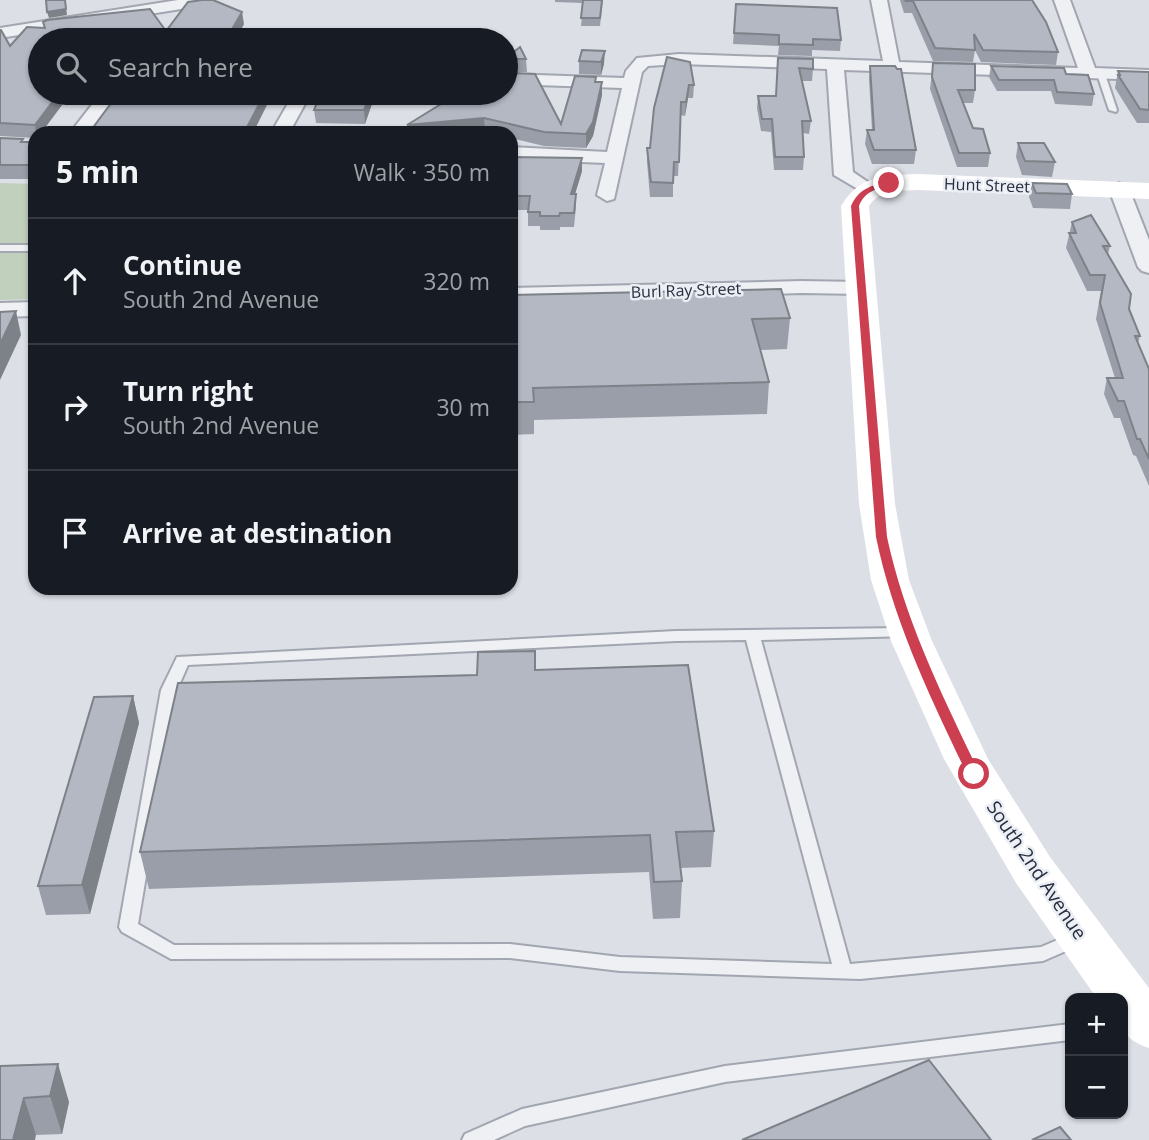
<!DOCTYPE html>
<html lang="en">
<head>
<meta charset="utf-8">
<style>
	:root { --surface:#171b24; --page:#242831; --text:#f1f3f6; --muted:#9ea1a6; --line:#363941 }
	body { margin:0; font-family:"Open Sans",sans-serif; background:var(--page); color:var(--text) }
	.controls { position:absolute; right:21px; bottom:21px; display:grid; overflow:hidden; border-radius:14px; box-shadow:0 2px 5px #0004 }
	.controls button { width:63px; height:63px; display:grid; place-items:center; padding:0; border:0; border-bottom:2px solid var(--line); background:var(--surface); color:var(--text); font:35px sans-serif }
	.stop { position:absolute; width:21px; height:21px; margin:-16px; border:5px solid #cc3f51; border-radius:50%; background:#fff }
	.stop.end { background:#cc3f51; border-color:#fff; box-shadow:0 2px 7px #0008 }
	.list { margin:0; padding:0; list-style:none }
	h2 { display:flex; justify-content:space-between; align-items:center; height:91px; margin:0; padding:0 28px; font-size:30px }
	h2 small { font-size:23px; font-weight:400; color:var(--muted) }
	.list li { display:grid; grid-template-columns:46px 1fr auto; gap:21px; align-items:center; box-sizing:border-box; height:126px; padding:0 28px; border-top:2px solid var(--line) }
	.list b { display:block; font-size:26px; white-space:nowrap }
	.list p { margin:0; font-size:23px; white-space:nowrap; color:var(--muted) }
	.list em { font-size:23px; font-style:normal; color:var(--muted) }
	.icon { flex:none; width:38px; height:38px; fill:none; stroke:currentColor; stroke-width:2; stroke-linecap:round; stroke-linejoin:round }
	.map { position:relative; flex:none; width:1149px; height:1140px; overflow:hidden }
	.search { position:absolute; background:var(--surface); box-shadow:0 2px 5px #0004; left:28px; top:28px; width:490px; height:77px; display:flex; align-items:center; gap:18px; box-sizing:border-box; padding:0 24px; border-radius:38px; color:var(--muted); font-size:26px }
	.panel { position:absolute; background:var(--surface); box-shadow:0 2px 5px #0004; left:28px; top:126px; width:490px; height:469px; border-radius:21px }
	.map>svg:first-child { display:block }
</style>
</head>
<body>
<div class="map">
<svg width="1149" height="1140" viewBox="0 0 1149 1140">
	<rect width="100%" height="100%" fill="#dcdfe6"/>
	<!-- green -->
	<path fill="#c1d0bd" d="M0 183 35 184V299L0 300Z"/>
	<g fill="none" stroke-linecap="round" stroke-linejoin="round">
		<defs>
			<path id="lane" d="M1101 71 1105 74 1117 110 1116 112 1109 110 1097 74Z
				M0 245H35V251H0Z
				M905 628 910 630 912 633 910 636 761 640 850 964 1041 947 1076 932 1082 934 1085 939 1082 944 1043 961 860 979 620 971 510 958 171 959 122 932 119 927 161 690 177 657 676 631ZM746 640 832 964 620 957 510 944 174 945 138 924 177 690 188 665 676 641Z
				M1070 1024V1040L725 1082 525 1126 494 1140H462L465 1134 522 1109 725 1066Z"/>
			<path id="street" d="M178 0H214L206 5 0 38V28Z
				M871 0H887L899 62 1078 68 1054 0H1070L1095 68 1149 70V80L844 70 853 172 878 189 868 195 834 175 827 69 679 64 648 66 642 72 614 199 607 201 597 195 605 163 511 159V147L607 152 622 88 506 84V74L624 78 626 71 637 58 679 54 883 61Z
				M101 93H119L88 133H70Z
				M294 93H311L289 133H271Z
				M1119 183 1129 189 1149 240V273L1142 271 1138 267 1109 189Z
				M801 281 861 282 869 283 872 288 869 293 861 294 801 293 511 302V288Z
				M35 302V316L0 317V303Z"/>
		</defs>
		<!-- lane casing -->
		<use href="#lane" stroke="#a2a6b0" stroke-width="4"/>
		<!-- street casing -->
		<use href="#street" stroke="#a2a6b0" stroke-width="4"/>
		<!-- lane -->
		<use href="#lane" fill="#eef0f4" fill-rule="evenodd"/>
		<!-- street -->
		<use href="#street" fill="#eef0f4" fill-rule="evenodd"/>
		<!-- secondary -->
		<path fill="#fff" fill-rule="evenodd" d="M918 174 1149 183V199L918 190C899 191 880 189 869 206L895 504 909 580 932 641 988 759 1050 857 1149 988V1048C1118 1037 1123 1028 1123 998H1097L1091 990 1016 883 944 759 891 641 871 580 859 504 841 206C860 175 885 175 918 174Z"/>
	</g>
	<!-- wall -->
	<path fill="#9a9ea8" d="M555 0H603L600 26H581L583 3 555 2Z
		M900 0H1032L1058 52 1056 65 981 62 975 50 973 62 933 61 912 13H904Z
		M736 4 841 40 840 51 812 50V56L778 55 779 46 733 44Z
		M43 22 166 31 244 24 235 40H40L71 93 41 133H35V138L0 136V30L10 46 44 28Z
		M582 50 604 64 601 75 579 74V61Z
		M667 57 694 85 693 98H688L685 116 681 115 678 176H673V197H650L647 162V148H650Z
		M506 58 526 59 527 72H506Z
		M778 58 813 69 812 81H802L811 121 809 134 803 133 804 157 803 170H774L771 132 761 131 757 108 758 96H776Z
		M933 63 975 90 973 103H963L973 128 990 153 988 167H957L930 89Z
		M870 66 916 150 914 164H872L865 144 867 130H872L869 79Z
		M991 66 1066 74 1094 94 1092 106 1055 104 1051 91H997L989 77Z
		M1118 71 1149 72V123H1137L1115 88Z
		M596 77V82L602 95 593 136 586 148 544 146 511 138V133H491L485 131 468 133H407V125L439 105 408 98H374L365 124 316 123 314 110 321 93H506L561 124Z
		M0 138 24 142H35V179H0Z
		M1018 143 1055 162 1052 177 1022 175 1016 157Z
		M511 157 582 171 575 194 576 207 574 227H560V230H540V226H528V210H511Z
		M1032 183 1072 194 1070 209 1033 208 1029 197Z
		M1072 222 1110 246 1108 254 1140 336 1138 343 1149 369V486L1136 456 1133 455 1120 418H1114L1104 394 1107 378H1115L1096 319 1101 291H1087L1066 248Z
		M511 295 790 318 787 349 760 350 769 382 767 414 534 420V434L511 435Z
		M535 670 714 831 711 867 680 868 682 881 680 918 653 919 649 872 149 889 140 852 477 675Z
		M133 696 139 723 90 914 46 915 38 886Z
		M0 1066 69 1102 62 1134 36 1135Z"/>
	<!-- shaded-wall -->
	<path fill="#7d8188" d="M65 0 67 15 49 18 47 12Z
		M242 12 244 24 235 40H226Z
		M605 51 604 64 601 75V62Z
		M602 82V95L593 136 586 148V134Z
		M689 85 688 98 685 116 686 102Z
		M59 93H71L41 133H36L35 125Z
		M265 93H273L253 133H244Z
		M371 93H374V98L365 124 364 110Z
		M484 118 485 131 468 133H407V125Z
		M582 158V171L571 207V194Z
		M16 311 21 335 0 380V344Z
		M133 696 139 723 90 914 82 885Z
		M58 1064 69 1102 62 1134 50 1096Z
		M24 1098 36 1135 35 1140H13Z"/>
	<!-- building -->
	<path fill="#b3b8c3" stroke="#7d8188" stroke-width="2" d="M46 0H65L66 9 47 12Z
		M202 0H213L242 12 226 40H40V93H59L35 125 0 123V30H1L10 46 27 27 45 28 43 22 47 20 150 9 166 31 188 2Z
		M583 0H602L600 18H581Z
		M905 0H1032L1046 22 1058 52 983 50 974 34 975 50 935 48 913 1H906Z
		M736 4 837 8 841 40 813 39V45L779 44V35L734 33Z
		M290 33 309 40H263Z
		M346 35H396L395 40H343Z
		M520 47 526 59H506V58Z
		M582 50 605 51 601 62 579 61Z
		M667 57 690 62 694 85H689L686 102H681L679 162H674L673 183 651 182 647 148H650L654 108Z
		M778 58 813 59V69L799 68 811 121H802L804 157H775L772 119H762L758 96H776Z
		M933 63 975 64V90H958L973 128 983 129 990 153H959L932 77Z
		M870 66H895L897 69H901L916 150H874L867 130H874Z
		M991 66 1064 68 1066 74 1088 75 1094 94 1057 92 1054 80H999Z
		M1118 71 1149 72V110L1140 109 1118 75H1120Z
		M506 73 535 74 561 124 575 76 596 77 595 82H602L593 122 586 134 544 132 484 118 407 125 454 96 441 93H506Z
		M124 93H265L244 133H89L112 102H117Z
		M321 93H371L364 110H314Z
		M0 138 23 139 21 142H35V165H0Z
		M1018 143H1044L1055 162 1025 161Z
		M511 157 582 158 571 194H576L574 213H560L559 216H540V212H528L530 196H511Z
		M1032 183 1067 184 1072 194 1036 193Z
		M1091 215 1110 246H1103L1131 294 1129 309 1140 336H1135L1149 369V459L1140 439H1137L1124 401H1118L1107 378H1123L1100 303 1105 275H1090L1069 233H1076L1072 222Z
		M781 289 790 318 752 319 769 382 533 388 534 402H511V295Z
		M16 311 0 344V312Z
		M535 651V670L688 665 714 831 676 832 682 881 654 882 650 835 140 852 178 683 477 675 478 652Z
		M133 696 82 885 38 886 94 697Z
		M929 1060 991 1140H742Z
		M58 1064 50 1096 24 1098 13 1140H0V1066Z
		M1060 1127 1071 1140H1032Z"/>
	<!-- route -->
	<path fill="#cc3f51" d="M889 181 892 185C876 189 865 191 859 206L887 537C905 621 943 697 980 774L974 778 967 774C930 697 893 620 876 537L851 206C859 188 871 186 889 181Z"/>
	<g text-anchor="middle" stroke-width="5" stroke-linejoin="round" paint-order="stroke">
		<!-- far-street labels -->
		<g font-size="16" fill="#262d3c" stroke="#ebeef4">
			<text transform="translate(987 185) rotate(2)" y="6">Hunt Street</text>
			<text transform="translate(686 290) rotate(-2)" y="6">Burl Ray Street</text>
		</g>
		<!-- street labels -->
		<g font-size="19" fill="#262d3c" stroke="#ebeef4">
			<text transform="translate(1037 870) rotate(56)" y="7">South 2nd Avenue</text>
		</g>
	</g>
</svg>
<div class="controls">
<button>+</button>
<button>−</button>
</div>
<div class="stop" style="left:974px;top:774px"></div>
<div class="stop end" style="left:889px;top:183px"></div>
<div class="search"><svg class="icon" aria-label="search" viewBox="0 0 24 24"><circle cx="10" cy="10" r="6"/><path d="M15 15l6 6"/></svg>Search here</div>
<section class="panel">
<h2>5 min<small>Walk · 350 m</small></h2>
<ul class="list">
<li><svg class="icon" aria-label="ahead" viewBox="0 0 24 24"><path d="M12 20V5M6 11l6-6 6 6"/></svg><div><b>Continue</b><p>South 2nd Avenue</p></div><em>320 m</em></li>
<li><svg class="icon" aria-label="right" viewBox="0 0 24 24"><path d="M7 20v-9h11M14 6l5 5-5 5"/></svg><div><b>Turn right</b><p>South 2nd Avenue</p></div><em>30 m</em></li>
<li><svg class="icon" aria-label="arrive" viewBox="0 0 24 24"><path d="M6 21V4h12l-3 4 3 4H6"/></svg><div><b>Arrive at destination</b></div></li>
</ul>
</section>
</div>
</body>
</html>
